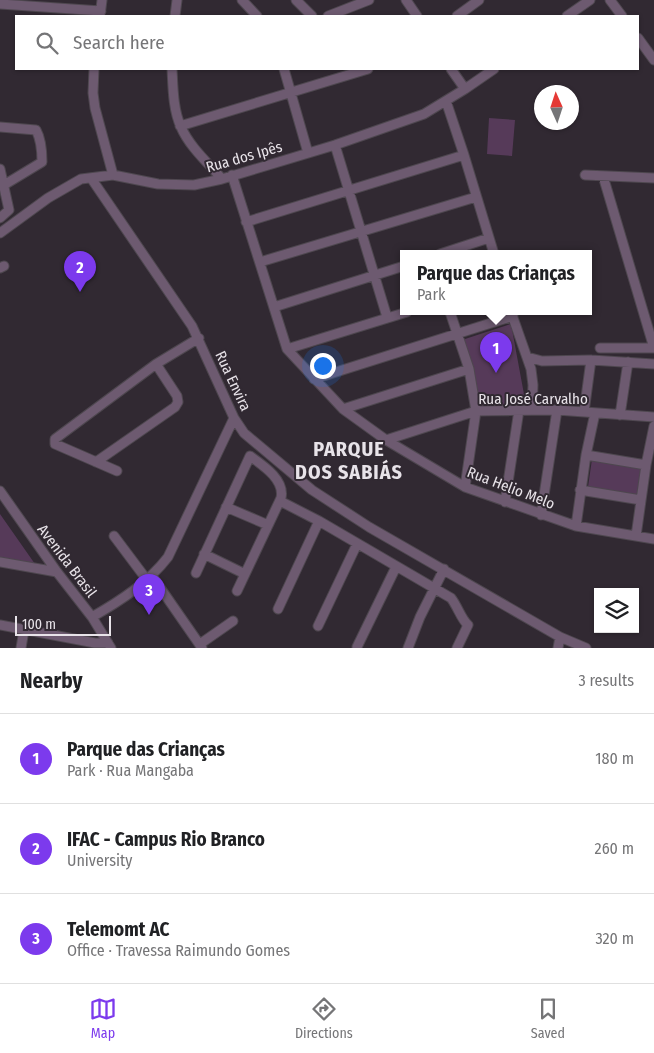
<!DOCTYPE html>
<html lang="en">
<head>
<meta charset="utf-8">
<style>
	:root { --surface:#fff; --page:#f6f6f6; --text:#202124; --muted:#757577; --line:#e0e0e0; --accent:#7c3aed }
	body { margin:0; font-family:"Fira Sans Condensed",sans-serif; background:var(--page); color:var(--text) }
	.controls { position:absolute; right:15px; bottom:15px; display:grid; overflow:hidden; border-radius:0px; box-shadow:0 1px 4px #0004 }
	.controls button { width:45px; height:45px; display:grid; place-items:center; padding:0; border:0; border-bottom:1px solid var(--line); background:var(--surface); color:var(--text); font:25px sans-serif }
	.compass { position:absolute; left:534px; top:85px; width:45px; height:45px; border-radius:50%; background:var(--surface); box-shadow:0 1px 4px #0004; rotate:357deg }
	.scale { position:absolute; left:15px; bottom:12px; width:96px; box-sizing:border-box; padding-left:5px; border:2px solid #e8e3e9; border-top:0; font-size:14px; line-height:18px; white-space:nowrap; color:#e8e3e9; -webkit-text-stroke:4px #312932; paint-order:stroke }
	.you { position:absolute; left:322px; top:365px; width:18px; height:18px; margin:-12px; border:4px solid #fff; border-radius:50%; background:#1a73e8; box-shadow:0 0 0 8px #1a73e833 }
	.badge { display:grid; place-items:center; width:32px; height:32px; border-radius:50%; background:var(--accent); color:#fff; font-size:16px; font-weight:700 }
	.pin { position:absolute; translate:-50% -41px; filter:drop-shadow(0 1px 2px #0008) }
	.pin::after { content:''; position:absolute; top:26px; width:18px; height:15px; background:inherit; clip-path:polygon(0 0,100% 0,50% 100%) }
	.popup { position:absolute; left:400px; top:250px; width:192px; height:65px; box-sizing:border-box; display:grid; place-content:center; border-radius:0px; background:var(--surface); filter:drop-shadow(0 1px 4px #0005); font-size:16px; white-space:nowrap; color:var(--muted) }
	.popup b { font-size:19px; color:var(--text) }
	.popup::after { content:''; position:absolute; left:50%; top:100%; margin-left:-10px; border:10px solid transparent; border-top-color:var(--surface) }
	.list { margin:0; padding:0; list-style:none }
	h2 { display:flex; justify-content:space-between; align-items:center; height:65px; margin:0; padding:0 20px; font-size:21px }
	h2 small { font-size:16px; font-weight:400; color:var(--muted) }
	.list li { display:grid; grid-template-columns:32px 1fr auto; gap:15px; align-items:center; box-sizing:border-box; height:90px; padding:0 20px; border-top:1px solid var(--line) }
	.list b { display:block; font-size:19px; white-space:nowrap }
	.list p { margin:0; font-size:16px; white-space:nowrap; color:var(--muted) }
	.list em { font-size:16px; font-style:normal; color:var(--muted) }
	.icon { flex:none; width:28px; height:28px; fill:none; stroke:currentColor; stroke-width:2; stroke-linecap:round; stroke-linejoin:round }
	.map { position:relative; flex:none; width:654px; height:648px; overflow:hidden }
	.search { position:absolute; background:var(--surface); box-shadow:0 1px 4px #0004; left:15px; right:15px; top:15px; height:55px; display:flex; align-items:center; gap:12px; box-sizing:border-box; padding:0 18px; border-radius:0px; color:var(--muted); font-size:19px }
	.sheet { height:335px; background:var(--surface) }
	nav { display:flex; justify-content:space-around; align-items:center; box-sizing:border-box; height:70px; border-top:1px solid var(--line); background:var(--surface); font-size:14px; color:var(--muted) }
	nav a { display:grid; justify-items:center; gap:2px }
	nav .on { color:var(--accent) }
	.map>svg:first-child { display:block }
</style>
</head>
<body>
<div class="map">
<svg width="654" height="648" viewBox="0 0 654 648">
	<rect width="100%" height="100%" fill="#312932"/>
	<!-- green -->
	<path fill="#563a59" d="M489 118 515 120 512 156 487 154Z
		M511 324 526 405 482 408 462 340Z
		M592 459 643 468 638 495 588 487Z
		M0 514 35 564 0 557Z"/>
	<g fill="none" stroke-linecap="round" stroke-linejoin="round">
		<defs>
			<path id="minor" d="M242 0 257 16
				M296 0 312 16
				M406 0 417 16
				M610 0 622 16
				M0 4 101 11
				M100 16 102 0
				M175 16 177 0
				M328 16 369 0
				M457 16 479 0
				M567 16 590 0
				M638 38 654 60
				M94 69 93 93 95 108 113 175
				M172 69C173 87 173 110 181 127 189 146 208 163 222 179
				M284 69 308 153
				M451 69 465 89
				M446 101 464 155 494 254
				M180 126 368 69
				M0 127 36 130C41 139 42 152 42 162L4 185
				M335 145 387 317
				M0 169 9 210 0 218
				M232 175 287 349 343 409 386 440 465 487 576 526 654 539
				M585 175 654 178
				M603 176 654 348
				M91 178 192 326 234 418 244 433 312 490 369 527 560 637 586 648
				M246 222 464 155
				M0 233 48 198 81 179 113 175 158 184 194 185 222 179 335 145 424 114 465 89 494 69
				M440 254 489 238
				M260 262 476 197
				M0 268 4 266
				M274 307 404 266
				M450 312 469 369 476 411 465 487
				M511 312 531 369 533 385 532 410
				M600 348H654
				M287 349 407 312
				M527 357 542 361 591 360 654 364
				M314 379 513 316
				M343 409 469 369
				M584 412 591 360
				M620 415 628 362
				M386 440 476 411 557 410 654 417
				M586 455 646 465
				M96 462 175 407 178 402 177 396 156 364
				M117 471 55 444V439L156 364 199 338
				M580 490 641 500
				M0 491 57 572 92 617 111 648
				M280 501 319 521 451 598C458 607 461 619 468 625L457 648
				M505 502 519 410
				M226 507 268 525
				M541 515 557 410
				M576 526 586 455 595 413
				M114 536 147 580
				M636 536 646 465 654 426
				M204 554 245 574
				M0 562 57 572
				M196 573 250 456C264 466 285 480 281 498L237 591
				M152 576 202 648
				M278 609 319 521
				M92 617C120 601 148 583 168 557L234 418
				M0 625 95 643H108
				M318 626 357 544
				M200 644 233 621
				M357 647 396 567
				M21 648 24 630
				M408 648 420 617 444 569
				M558 648 560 637"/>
		</defs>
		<!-- minor casing -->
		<use href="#minor" stroke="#4e474f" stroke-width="11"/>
		<!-- minor -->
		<use href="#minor" stroke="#6d5a70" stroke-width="9"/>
	</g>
	<g text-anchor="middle" stroke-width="4" stroke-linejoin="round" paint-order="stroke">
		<!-- street labels -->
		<g font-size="15" fill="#e8e3e9" stroke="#312932">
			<text transform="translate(244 157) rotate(-16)" y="5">Rua dos Ipês</text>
			<text transform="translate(233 381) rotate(65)" y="5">Rua Envira</text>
			<text x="533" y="404">Rua José Carvalho</text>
			<text transform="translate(511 488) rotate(21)" y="5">Rua Helio Melo</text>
			<text transform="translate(67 561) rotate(53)" y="5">Avenida Brasil</text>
		</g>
		<!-- district labels -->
		<g font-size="20" font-weight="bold" letter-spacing="1" fill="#e8e3e9" stroke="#312932">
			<text x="349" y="456">PARQUE<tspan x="349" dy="23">DOS SABIÁS</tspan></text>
		</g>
	</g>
</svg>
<div class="controls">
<button><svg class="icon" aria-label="layers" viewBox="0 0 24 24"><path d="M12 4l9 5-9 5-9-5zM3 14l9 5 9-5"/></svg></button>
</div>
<svg class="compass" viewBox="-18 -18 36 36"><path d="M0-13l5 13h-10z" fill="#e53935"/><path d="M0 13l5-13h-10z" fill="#757577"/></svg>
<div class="scale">100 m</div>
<div class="you"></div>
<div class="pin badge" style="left:496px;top:373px">1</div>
<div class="popup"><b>Parque das Crianças</b>Park</div>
<div class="pin badge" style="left:80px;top:292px">2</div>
<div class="pin badge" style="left:149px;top:615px">3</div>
<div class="search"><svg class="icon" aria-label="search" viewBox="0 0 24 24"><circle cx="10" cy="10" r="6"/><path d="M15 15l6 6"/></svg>Search here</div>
</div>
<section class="sheet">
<h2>Nearby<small>3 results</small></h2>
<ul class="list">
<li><span class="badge">1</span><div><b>Parque das Crianças</b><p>Park · Rua Mangaba</p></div><em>180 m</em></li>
<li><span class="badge">2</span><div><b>IFAC - Campus Rio Branco</b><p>University</p></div><em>260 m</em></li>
<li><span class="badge">3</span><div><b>Telemomt AC</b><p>Office · Travessa Raimundo Gomes</p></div><em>320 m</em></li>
</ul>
</section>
<nav>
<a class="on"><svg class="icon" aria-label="map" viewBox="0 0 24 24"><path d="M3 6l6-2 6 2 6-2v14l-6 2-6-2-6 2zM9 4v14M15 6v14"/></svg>Map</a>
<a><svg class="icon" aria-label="directions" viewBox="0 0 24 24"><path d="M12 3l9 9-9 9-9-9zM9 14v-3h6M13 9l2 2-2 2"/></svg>Directions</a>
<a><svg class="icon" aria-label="saved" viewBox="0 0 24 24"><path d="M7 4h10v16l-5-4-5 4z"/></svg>Saved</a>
</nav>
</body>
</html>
